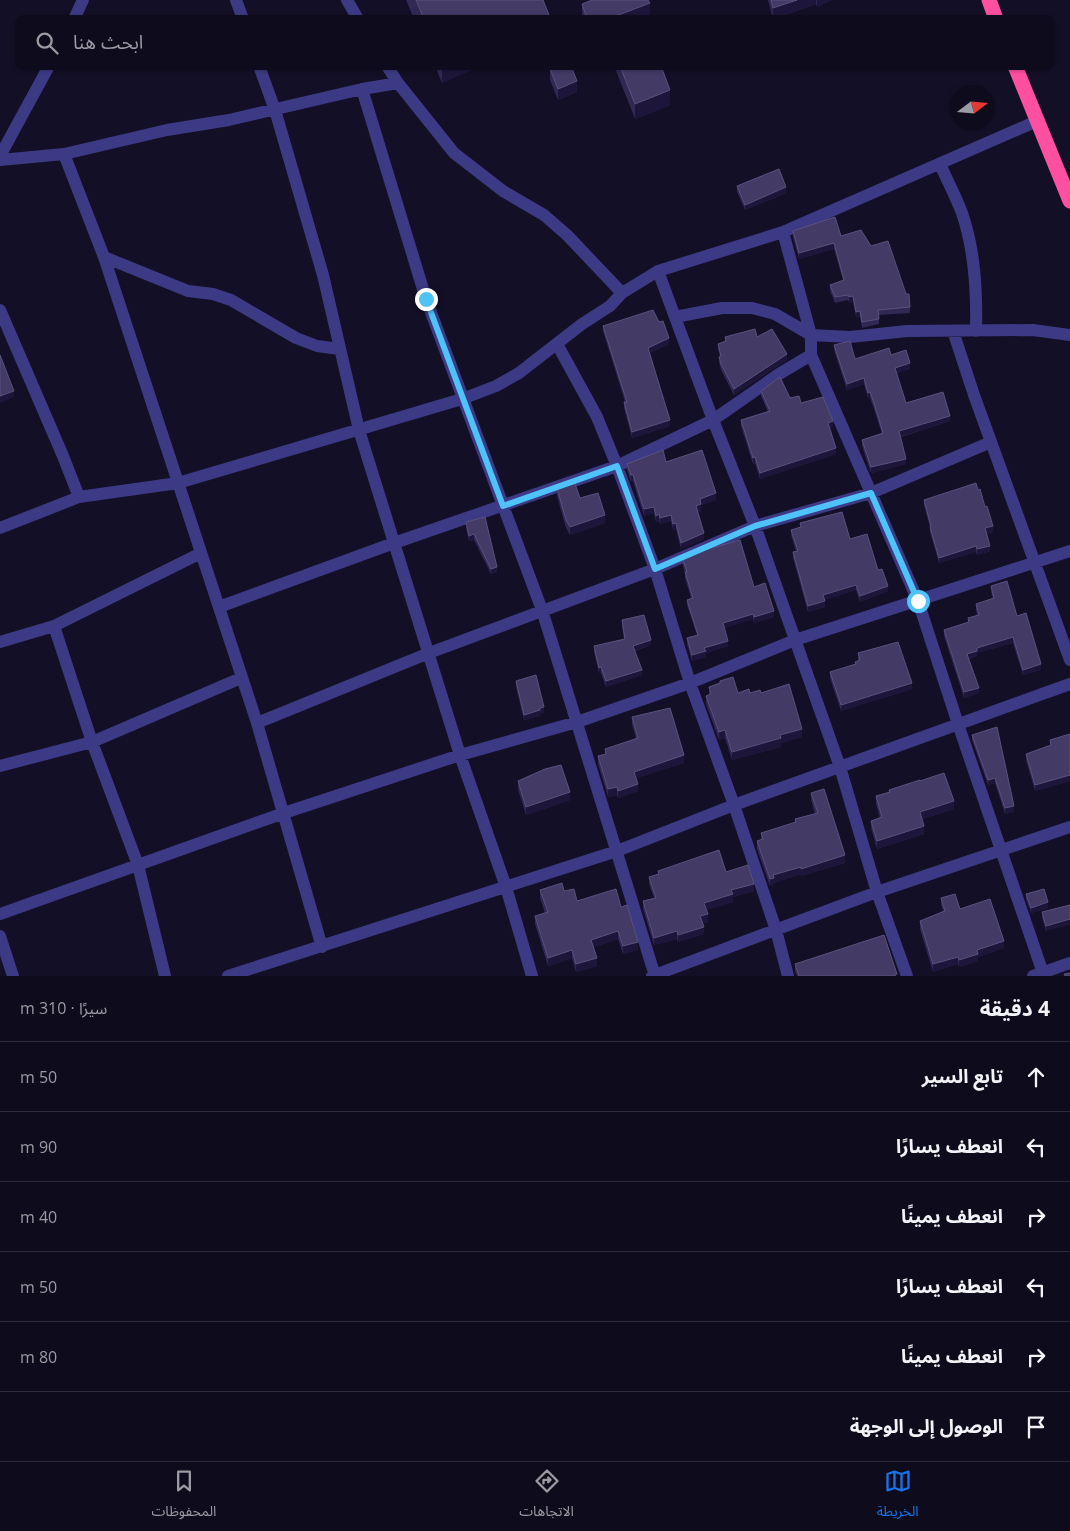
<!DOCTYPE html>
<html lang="ar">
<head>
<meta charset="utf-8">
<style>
	:root { --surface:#0e0b1c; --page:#171425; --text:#f1f3f6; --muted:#9b9ba3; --line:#2e2b3b; --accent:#1a73e8 }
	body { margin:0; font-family:"Open Sans","Noto Sans Arabic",sans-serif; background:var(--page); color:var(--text); direction:rtl }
	.compass { position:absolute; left:950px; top:85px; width:45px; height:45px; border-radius:50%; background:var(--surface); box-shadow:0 1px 4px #0004; rotate:74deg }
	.stop { position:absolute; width:15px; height:15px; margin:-11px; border:4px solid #4fc3f7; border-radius:50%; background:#fff }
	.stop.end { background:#4fc3f7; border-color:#fff; box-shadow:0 1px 5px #0008 }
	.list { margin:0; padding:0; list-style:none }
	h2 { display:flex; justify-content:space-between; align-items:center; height:65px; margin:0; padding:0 20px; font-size:21px }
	h2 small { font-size:16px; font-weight:400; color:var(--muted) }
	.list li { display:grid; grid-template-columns:32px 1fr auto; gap:15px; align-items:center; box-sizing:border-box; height:70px; padding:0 20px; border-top:1px solid var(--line) }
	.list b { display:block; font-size:19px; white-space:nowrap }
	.list em { font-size:16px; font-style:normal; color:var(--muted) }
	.icon { flex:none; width:28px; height:28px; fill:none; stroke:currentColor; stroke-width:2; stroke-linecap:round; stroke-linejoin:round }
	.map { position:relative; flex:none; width:1070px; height:976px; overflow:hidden; direction:ltr }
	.search { position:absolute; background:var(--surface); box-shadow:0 1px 4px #0004; left:15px; right:15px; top:15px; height:55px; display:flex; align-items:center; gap:12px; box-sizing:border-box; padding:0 18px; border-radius:10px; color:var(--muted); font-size:19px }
	.sheet { height:485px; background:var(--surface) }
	nav { display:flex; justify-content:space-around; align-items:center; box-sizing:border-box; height:70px; border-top:1px solid var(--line); background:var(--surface); font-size:14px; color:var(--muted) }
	nav a { display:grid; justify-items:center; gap:2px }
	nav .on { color:var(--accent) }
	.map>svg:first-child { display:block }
</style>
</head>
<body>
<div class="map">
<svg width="1070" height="976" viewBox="0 0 1070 976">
	<rect width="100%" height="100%" fill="#130f26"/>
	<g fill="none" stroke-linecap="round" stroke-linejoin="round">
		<!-- minor -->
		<path stroke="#3d3a85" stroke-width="12" d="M236 0 243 19
			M347 0 358 19
			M74 19 83 0
			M259 66 275 110 323 275 359 430 460 755 506 887 532 976
			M387 66 398 83 454 153 503 191 544 215 567 235 622 293
			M362 89 426 299 542 610 655 976
			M64 154 104 257 257 723 322 947
			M0 156 49 66
			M0 160 64 154 167 130 229 120 362 89 398 83
			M940 164C947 180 956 197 962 213 975 251 977 291 976 331
			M783 232 811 335V355L918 601 958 724 1044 976
			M104 257 188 291 213 294 231 300 296 338 317 346 340 349
			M658 271 713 420 755 526 840 767 877 892 907 976
			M0 310 63 456 79 497
			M675 317 722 308H752L775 314 811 335 850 337 907 331 1033 330 1070 335
			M953 331 974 395 1070 660
			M557 344 597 417 617 466 655 569 690 683 734 805 776 930 788 976
			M0 528 79 497 178 483 462 399 496 386 519 373 582 324 610 306 622 293 658 271 783 232 1037 121
			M219 607 394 543 617 466 713 420 779 374 811 355
			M54 626 92 742 138 865 165 976
			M0 642 54 626 201 553
			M257 723 429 653 655 569 755 526 871 493 991 442
			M0 766 92 742 241 678
			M0 914 284 813 460 755 577 722 690 683 795 640 1070 551
			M0 936 13 976
			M228 976 617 851 734 805 1070 684
			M652 976 877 892 1070 827
			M1033 976 1070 963"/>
		<!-- highway -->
		<path stroke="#ff4fa3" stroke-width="15" d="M989 0 996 19
			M1015 66 1070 201"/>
	</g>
	<!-- wall -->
	<path fill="#312854" d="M406 0H543L549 19H414Z
		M768 0H832L817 7 816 4 774 19H773Z
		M582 4 650 19H582Z
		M435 66H480L442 83Z
		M615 66H661L670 105 635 119 615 68Z
		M550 69 577 92 558 100 550 80Z
		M737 186 786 193 745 210 737 192Z
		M793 231 841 236 910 307V313L879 315V324L862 328 860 317H856L853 302 849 303 848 300 835 303 830 291V285L843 280 834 249 799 259 793 237Z
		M603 326 669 344 650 353 670 426 632 438 624 408V402H625L603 331Z
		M725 337H757L787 360 734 395 721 370 719 362 720 356 718 349V344L725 341Z
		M834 345 855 359 891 355 910 369 896 373 906 403 950 421 901 437 906 464 871 473 862 446V440L882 434 874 409 870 398H868L864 384 847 390 834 350Z
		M761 391 790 398 801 403 833 427 829 428 836 454 760 479 755 463 753 464 741 426V420L768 412 761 396Z
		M666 462 716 500 701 505V510L698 512 704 539 681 549 676 529 673 530 671 521 660 524 659 521 656 522 654 513 644 516 633 481 631 482 627 470V464Z
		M557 488 580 498 605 523 570 535 566 528 557 496Z
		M978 490 993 532 986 534 990 551 977 555 976 552 939 563 930 532V527L924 505V500Z
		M485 517 497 572 491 574 474 540 469 541 466 528V522Z
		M800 523 850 539 878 570 888 591 860 602 856 590 824 600 825 607 808 612 793 558V552L796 551 791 535V530L800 527Z
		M683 560 754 587 774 617 754 623 753 619 724 628 728 646 706 653V657L692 661 687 644V638L697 635 687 605V600L691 598 685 578V573L683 566Z
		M991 586 1017 616 1041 670 1023 675 1013 643 977 653V656L969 659 979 693 964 698 944 636V630L968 622V618L977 616 976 609V604L993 599 991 592Z
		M622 620 651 645 635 651 642 675 606 687 601 673H599L594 652V646L624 639 622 626Z
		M858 653 912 689 841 711 830 678V672L855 664V662L858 661Z
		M516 681 544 713 540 714V716L524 720 516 687Z
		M720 681 738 693H761L802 737 781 743V747L732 760 725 738 719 740 706 704V696L709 695V687L720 683Z
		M632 717 684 763 636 778 638 791 618 798 617 795 608 797 598 764V756L605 755V749L636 739 632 724Z
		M1070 734V781L1035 791 1026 760V754L1050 746V740Z
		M972 735 1014 812 1005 814 995 783 988 785 972 740Z
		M518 781 570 800 526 815 518 789Z
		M920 781 954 809 922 819 924 834 877 849 871 828V821L880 818 876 804V796L889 792V790Z
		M811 793 845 863 801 876V874L774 883V885L770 886 757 849V841L761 840V833L795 823V819L815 814 811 800Z
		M658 871 726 872 754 891 733 897V902L706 910 708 922 703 923 704 934 678 942 677 939 654 945 643 909V901L654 898 649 884V877L658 874Z
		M540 890 564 891 577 901 621 907 638 950 623 954 618 939 594 947 597 966 576 972 572 958 548 966 535 924V916L545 913 540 898Z
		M1026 894 1048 908 1031 913 1026 899Z
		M941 898 960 909 1004 948 978 957V961L959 967 958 964 933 972 920 929V921L943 911 941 905Z
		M1070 905 1046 931 1042 918V912Z
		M795 964 897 976H797L795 971Z"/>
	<!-- shaded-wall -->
	<path fill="#1d163a" d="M797 0H816V4L773 19V8Z
		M817 0H832L817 7Z
		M650 3V19H608Z
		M549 15V19H539Z
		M442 66H480L442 83Z
		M577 81V92L558 100V89Z
		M670 90V105L635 119V104Z
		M786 187V193L745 210V205Z
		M834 243V249L799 259V253Z
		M853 296V302L849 303V297Z
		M860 311V317H856V312Z
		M669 338V344L648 354V348Z
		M787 354V360L734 395V389Z
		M910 363V369L895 374V368Z
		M864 378V384L847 390V384Z
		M14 391V397L0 403V396Z
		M870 392V398H868V393Z
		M950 416V421L899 437V431Z
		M670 420V426L632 438V432Z
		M833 421V427L828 428V423Z
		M836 448V454L760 479V473Z
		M755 457V463L753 464V458Z
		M906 459V464L871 473V467Z
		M631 475H633V481L631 482Z
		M716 493V500L701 505V510L696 512V506L700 499Z
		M654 507V513L644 516V509Z
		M659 514V521L656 522V516Z
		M605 515V523L570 535V527Z
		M671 515V521L660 524V518Z
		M676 523V529L673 530V524Z
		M993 526V532L985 534V528Z
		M704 533V539L681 549V543Z
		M474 534V540L469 541V536Z
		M976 546V552L939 563V558Z
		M990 546V551L977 555V549Z
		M497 567V572L491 574V569Z
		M856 585V590L823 601V595Z
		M888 586V591L860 602V596Z
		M825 601V607L808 612V606Z
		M774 611V617L754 623V617Z
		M753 614V619L723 629V623Z
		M1013 637V643L977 653V656L967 659V654L977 648Z
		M651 640V645L633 651V646Z
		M728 641V646L706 653V657L692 661V655L704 648Z
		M1041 664V670L1023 675V670Z
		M601 667V673H599V668Z
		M642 670V675L606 687V681Z
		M912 683V689L841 711V705Z
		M979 688V693L964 698V692Z
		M544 707V713L540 714V716L524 720V715Z
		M802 729V737L781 743V747L732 760V752L780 735Z
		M725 730V738L719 740V732Z
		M684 755V763L634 779V772Z
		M1070 775V781L1035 791V785Z
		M995 778V783L988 785V780Z
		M638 784V791L618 798V791Z
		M617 787V795L608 797V789Z
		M570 792V800L526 815V807Z
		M954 801V809L920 820V812Z
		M1014 806V812L1005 814V808Z
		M924 826V834L877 849V841Z
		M845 855V863L801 876V869Z
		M801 867V874L774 883V885L770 886V879L773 875Z
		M754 884V891L733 897V902L704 911V903L731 890Z
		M1048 902V908L1031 913V908Z
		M708 914V922L700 924V916Z
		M1070 919V925L1046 931V926Z
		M704 927V934L678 942V935Z
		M618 931V939L591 948V940Z
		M677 931V939L654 945V938Z
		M1004 941V948L978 957V961L959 967V960L977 950Z
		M638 942V950L623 954V946Z
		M572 950V958L548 966V958Z
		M958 957V964L933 972V964Z
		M597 958V966L576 972V964Z"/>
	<!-- building -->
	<path fill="#433a66" stroke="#5a527e" d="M416 0H543L549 15 539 19H424Z
		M592 0H648L650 3 608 19H587L582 4Z
		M771 0H797L773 8Z
		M556 66H571L577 81 558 89 550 69Z
		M620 66H661L670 90 635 104Z
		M779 169 786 187 745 205 737 186Z
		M835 217 841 236 861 230 871 246 888 241 906 294H909L910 307 878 310 879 319 862 322 860 311 856 312 853 296 849 297 848 295 835 297 830 285 844 280 834 243 799 253 793 231Z
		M653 310 659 322 663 321 669 338 648 348 670 420 632 432 624 402H627L603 326Z
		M755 329 757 337 772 329 787 354 734 389 721 364 719 357 721 356 718 344 726 341 725 337Z
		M850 341 855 359 889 348 891 355 906 350 910 363 895 368 906 403 943 392 950 416 899 431 906 459 871 467 862 440 883 433 874 403 870 392 868 393 864 378 847 384 834 345Z
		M0 355 14 391 0 396Z
		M780 377 790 398 799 396 801 403 823 397 833 421 828 423 836 448 760 473 755 457 753 458 741 420 770 411 761 391Z
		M663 450 666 462 702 450 716 493 700 499 701 504 696 506 704 533 681 543 676 523 673 524 671 515 660 518 659 514 656 516 654 507 644 509 633 475H631L627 464Z
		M574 481 580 498 598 493 605 515 570 527 566 520 557 488Z
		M976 483 978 490 980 489 985 507 987 506 993 526 985 528 990 546 977 549 976 546 939 558 930 527 931 526 924 500Z
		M842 512 850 539 867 534 878 570 882 569 888 586 860 596 856 585 823 595 825 601 808 606 793 552 798 551 791 530 801 527 800 523Z
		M485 517 497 567 491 569 474 534 469 536 466 522Z
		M740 540 754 587 765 583 774 611 754 617 753 614 723 623 728 641 704 648 706 651 692 655 687 638 698 635 687 600 693 598 685 572H687L683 560 708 549Z
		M1007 581 1017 616 1026 613 1041 664 1023 670 1013 637 977 648V651L967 654 979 688 964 692 944 630 969 622 968 618 979 615 976 604 994 598 991 586Z
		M644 615 651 640 633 646 642 670 606 681 601 667 599 668 594 646 625 639 622 620Z
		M898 642 912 683 841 705 830 672 856 664 855 662 860 660 858 653Z
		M536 675 544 707 540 708V710L524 715 516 681Z
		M733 677 738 693 749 689 750 693 760 690 761 693 789 684 802 729 780 735 781 738 732 752 725 730 719 732 706 696 711 694 709 687 720 683V681Z
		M670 708 684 755 634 772 638 784 618 791 617 787 608 789 598 756 606 754 605 749 638 738 632 717Z
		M997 727 1014 806 1005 808 995 778 988 780 972 735Z
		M1070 734V775L1035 785 1026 754 1051 745 1050 740Z
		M561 765 570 792 526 807 518 781 545 769Z
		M944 773 954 801 920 812 924 826 877 841 871 821 882 817 876 796 890 792 889 790 920 780V781Z
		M824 789 845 855 801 869V867L773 875 774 878 770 879 757 841 763 839 761 833 796 822 795 819 818 813 811 793Z
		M719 850 726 872 748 865 754 884 731 890 733 894 704 903 708 914 700 916 704 927 678 935 677 931 654 938 643 901 656 898 649 877 659 874 658 871Z
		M562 883 564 891 574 889 577 901 616 889 621 907 627 905 638 942 623 946 618 931 591 940 597 958 576 964 572 950 548 958 535 916 548 912 540 890Z
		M1044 889 1048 902 1031 908 1026 894Z
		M955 894 960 909 990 899 1004 941 977 950 978 954 959 960 958 957 933 964 920 921 945 911 941 898Z
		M1070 905V919L1046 926 1042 912Z
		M884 935 897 974 895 975V976H799L795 964Z
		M1070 973V976H1065L1064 974Z"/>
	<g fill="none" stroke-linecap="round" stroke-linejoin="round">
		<!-- route -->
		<path stroke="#4fc3f7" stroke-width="6" d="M426 299 503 506 617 466 655 569 755 526 871 493 918 601"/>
	</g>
</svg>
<svg class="compass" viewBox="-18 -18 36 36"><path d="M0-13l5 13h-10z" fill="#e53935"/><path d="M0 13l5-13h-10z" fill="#9b9ba3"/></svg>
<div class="stop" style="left:918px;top:601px"></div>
<div class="stop end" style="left:426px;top:299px"></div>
<div class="search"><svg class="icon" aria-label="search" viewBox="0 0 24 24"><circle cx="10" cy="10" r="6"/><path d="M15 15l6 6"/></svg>ابحث هنا</div>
</div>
<section class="sheet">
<h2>4 دقيقة<small>سيرًا · 310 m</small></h2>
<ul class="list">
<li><svg class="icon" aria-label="ahead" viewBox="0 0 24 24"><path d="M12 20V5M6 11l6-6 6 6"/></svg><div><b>تابع السير</b></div><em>50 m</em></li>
<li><svg class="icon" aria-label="left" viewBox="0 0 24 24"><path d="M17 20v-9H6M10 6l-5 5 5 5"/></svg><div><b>انعطف يسارًا</b></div><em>90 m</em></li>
<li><svg class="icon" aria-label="right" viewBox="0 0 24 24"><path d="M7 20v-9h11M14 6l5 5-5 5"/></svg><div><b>انعطف يمينًا</b></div><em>40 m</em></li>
<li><svg class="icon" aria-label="left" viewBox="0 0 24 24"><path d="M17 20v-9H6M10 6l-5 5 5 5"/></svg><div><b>انعطف يسارًا</b></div><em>50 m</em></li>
<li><svg class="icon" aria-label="right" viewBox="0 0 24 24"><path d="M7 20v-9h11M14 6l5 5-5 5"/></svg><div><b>انعطف يمينًا</b></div><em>80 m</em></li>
<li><svg class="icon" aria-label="arrive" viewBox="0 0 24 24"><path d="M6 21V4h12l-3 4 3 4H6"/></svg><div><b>الوصول إلى الوجهة</b></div></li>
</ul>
</section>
<nav>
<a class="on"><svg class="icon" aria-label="map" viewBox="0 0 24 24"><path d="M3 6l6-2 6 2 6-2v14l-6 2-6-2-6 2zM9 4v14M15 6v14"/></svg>الخريطة</a>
<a><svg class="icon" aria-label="directions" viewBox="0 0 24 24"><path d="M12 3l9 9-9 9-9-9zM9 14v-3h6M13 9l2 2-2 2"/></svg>الاتجاهات</a>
<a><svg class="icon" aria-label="saved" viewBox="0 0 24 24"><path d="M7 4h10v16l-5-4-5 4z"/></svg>المحفوظات</a>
</nav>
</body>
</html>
